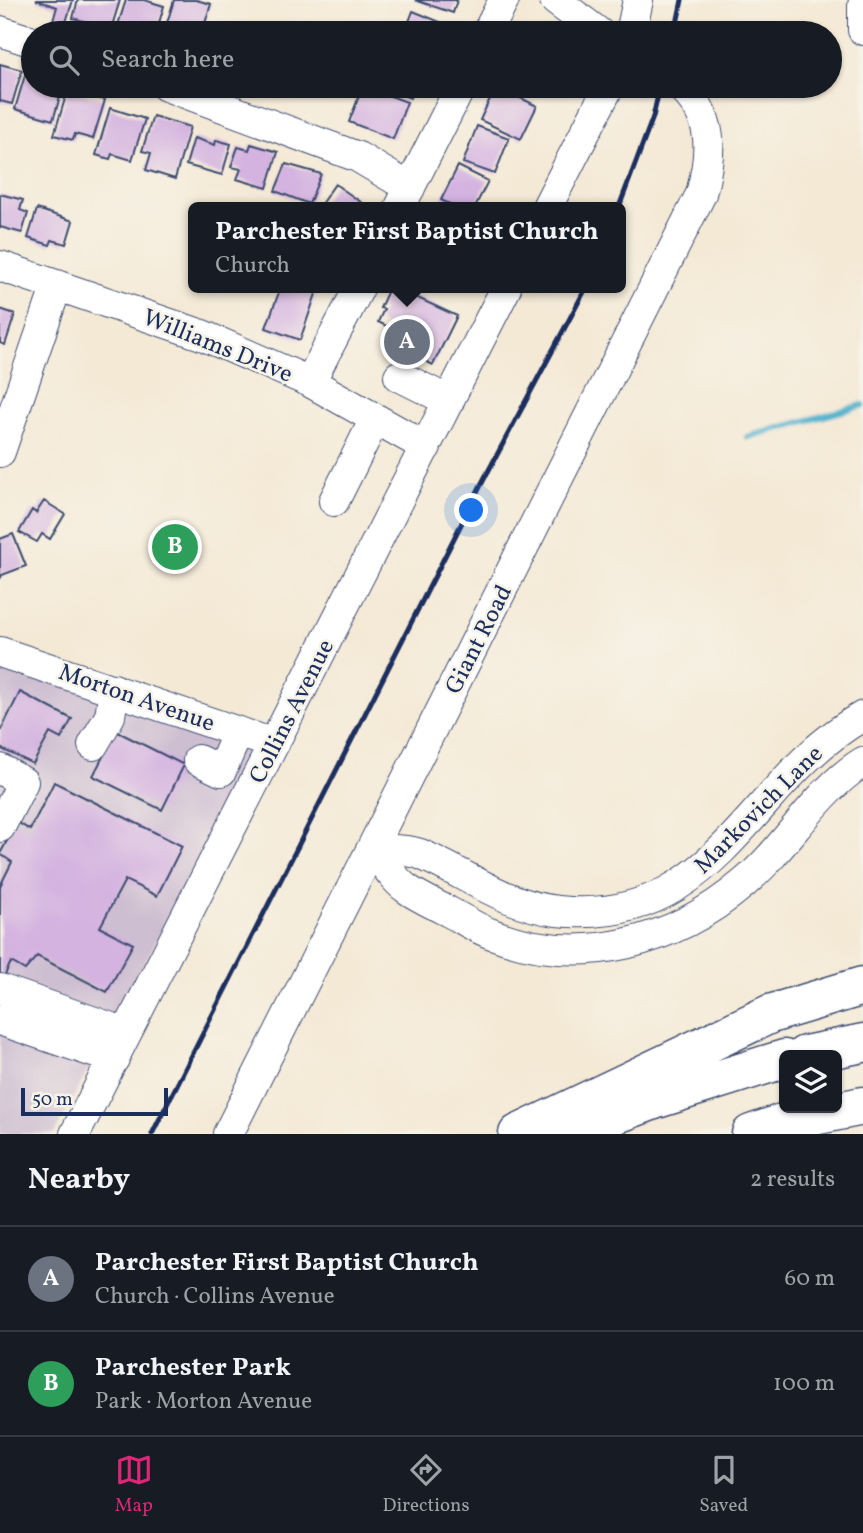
<!DOCTYPE html>
<html lang="en">
<head>
<meta charset="utf-8">
<style>
	:root { --surface:#171b24; --page:#242831; --text:#f1f3f6; --muted:#9ea1a6; --line:#363941; --accent:#db2777 }
	body { margin:0; font-family:Vollkorn,serif; background:var(--page); color:var(--text) }
	.controls { position:absolute; right:21px; bottom:21px; display:grid; overflow:hidden; border-radius:10px; box-shadow:0 2px 5px #0004 }
	.controls button { width:63px; height:63px; display:grid; place-items:center; padding:0; border:0; border-bottom:2px solid var(--line); background:var(--surface); color:var(--text); font:35px sans-serif }
	.scale { position:absolute; left:21px; bottom:18px; width:147px; box-sizing:border-box; padding-left:7px; border:4px solid #1b2f5e; border-top:0; font-size:19px; line-height:24px; white-space:nowrap; color:#1b2f5e; -webkit-text-stroke:5px #f7f3e8; paint-order:stroke }
	.you { position:absolute; left:472px; top:511px; width:24px; height:24px; margin:-18px; border:5px solid #fff; border-radius:50%; background:#1a73e8; box-shadow:0 0 0 10px #1a73e833 }
	.badge { display:grid; place-items:center; width:46px; height:46px; border-radius:50%; background:var(--accent); color:#fff; font-size:23px; font-weight:700 }
	.pin { position:absolute; translate:-50% -50%; border:4px solid #fff; box-shadow:0 2px 7px #0006 }
	.popup { position:absolute; left:188px; top:202px; width:438px; height:91px; box-sizing:border-box; display:grid; place-content:center; border-radius:10px; background:var(--surface); filter:drop-shadow(0 2px 5px #0005); font-size:23px; white-space:nowrap; color:var(--muted) }
	.popup b { font-size:26px; color:var(--text) }
	.popup::after { content:''; position:absolute; left:50%; top:100%; margin-left:-14px; border:14px solid transparent; border-top-color:var(--surface) }
	.list { margin:0; padding:0; list-style:none }
	h2 { display:flex; justify-content:space-between; align-items:center; height:91px; margin:0; padding:0 28px; font-size:30px }
	h2 small { font-size:23px; font-weight:400; color:var(--muted) }
	.list li { display:grid; grid-template-columns:46px 1fr auto; gap:21px; align-items:center; box-sizing:border-box; height:105px; padding:0 28px; border-top:2px solid var(--line) }
	.list b { display:block; font-size:26px; white-space:nowrap }
	.list p { margin:0; font-size:23px; white-space:nowrap; color:var(--muted) }
	.list em { font-size:23px; font-style:normal; color:var(--muted) }
	.icon { flex:none; width:38px; height:38px; fill:none; stroke:currentColor; stroke-width:2; stroke-linecap:round; stroke-linejoin:round }
	.map { position:relative; flex:none; width:863px; height:1134px; overflow:hidden }
	.search { position:absolute; background:var(--surface); box-shadow:0 2px 5px #0004; left:21px; right:21px; top:21px; height:77px; display:flex; align-items:center; gap:18px; box-sizing:border-box; padding:0 24px; border-radius:38px; color:var(--muted); font-size:26px }
	.sheet { height:301px; background:var(--surface) }
	nav { display:flex; justify-content:space-around; align-items:center; box-sizing:border-box; height:98px; border-top:2px solid var(--line); background:var(--surface); font-size:19px; color:var(--muted) }
	nav a { display:grid; justify-items:center; gap:4px }
	nav .on { color:var(--accent) }
	.map>svg:first-child { display:block }
</style>
</head>
<body>
<div class="map">
<svg width="863" height="1134" viewBox="0 0 863 1134">
	<rect width="100%" height="100%" fill="#f7f3e8"/>
	<filter id="ink" filterUnits="userSpaceOnUse"><feTurbulence type="fractalNoise" baseFrequency=".0143" numOctaves="2"/><feDisplacementMap in="SourceGraphic" scale="14" xChannelSelector="R" yChannelSelector="G"/><feConvolveMatrix kernelMatrix="1 2 1 2 8 2 1 2 1" color-interpolation-filters="sRGB"/></filter>
	<filter id="wash" filterUnits="userSpaceOnUse"><feTurbulence type="fractalNoise" baseFrequency=".00686" numOctaves="4" result="noise"/><feDisplacementMap in="SourceGraphic" scale="28" xChannelSelector="R" yChannelSelector="G"/><feGaussianBlur stdDeviation="1.57" result="paint"/><feColorMatrix in="noise" values="0 0 0 0 0 0 0 0 0 0 0 0 0 0 0 0 0 1.4 0 .05"/><feComposite in="paint" operator="in"/></filter>
	<g filter="url(#wash)">
		<rect width="100%" height="100%" fill="#f4e9d5"/>
		<!-- industrial -->
		<path fill="#cebed1" d="M0 660 260 746 54 1134H0Z"/>
		<g fill="none" stroke-linecap="round" stroke-linejoin="round">
			<!-- stream -->
			<path stroke="#4eb1cd" stroke-width="6" d="M747 437 863 405"/>
		</g>
		<g id="blocks">
			<!-- building -->
			<path fill="#d4b3e0" d="M36 0H73L64 28 52 24 57 7Z
				M78 0H120L111 29 73 18Z
				M126 0H144L164 6 156 33H134L117 28Z
				M174 0H196L211 4 202 33H164Z
				M415 0H457L453 13Z
				M413 11 450 26 448 33H393L397 24 407 27Z
				M211 24 238 33H208Z
				M0 64 22 70 12 104 0 101Z
				M25 75 33 78V86L63 87 53 120 15 109Z
				M290 86H327L324 97Z
				M363 86 407 102 393 139 349 122Z
				M380 86H415L410 98Z
				M496 86 537 106 521 139 480 120Z
				M68 89 105 100 93 139 75 134 73 140 54 135Z
				M110 108 145 119 132 160 112 154 110 159 96 155Z
				M153 116 190 127 175 179 146 170 151 153 142 151Z
				M477 126 509 138 495 174 463 163Z
				M194 138 215 145 216 140 231 144 222 175 186 165Z
				M251 144 278 152 267 188 237 179 241 169 231 167 238 147 249 150Z
				M286 164 321 174 309 204 275 191Z
				M458 166 488 181 475 207H456L441 200Z
				M335 184 368 207H319Z
				M0 194 23 200 20 210 28 213 22 233 0 227Z
				M37 209 73 221 66 244 52 240 50 245 28 238Z
				M267 288H318L300 340 266 328 279 292Z
				M389 288H396L457 316 433 365 408 353 414 339 378 322 384 309 380 308Z
				M0 309 15 314 5 345 0 343Z
				M44 501 65 514 50 539 42 534 37 542 19 532 32 510 36 513Z
				M13 534 26 566 2 575 0 579V539Z
				M20 692 72 719 61 739 50 733 33 764 0 748V732Z
				M116 731 184 765 162 810 93 776Z
				M54 782 182 846 157 896 125 880 100 927 133 944 107 992 37 956 25 970 11 962 3 979 0 977V886L12 862 0 854 17 822 30 830Z"/>
		</g>
	</g>
	<g filter="url(#ink)">
		<use href="#blocks" fill-opacity="0" stroke="#3c4b70" stroke-width="2"/>
		<g fill="none" stroke-linecap="round" stroke-linejoin="round">
			<defs>
				<path id="minor" d="M555 0 599 33
					M863 5V30
					M0 31 33 42
					M487 33 504 0
					M631 33 638 0
					M166 86 358 157 410 188
					M400 207 461 86
					M547 207 609 86
					M0 266 202 335 310 382 426 447
					M399 376 449 401
					M310 382 359 288
					M0 452 57 285
					M334 501 375 419
					M0 652 274 744
					M93 745 110 716 114 689
					M198 760 221 771 238 732
					M0 769 23 782 0 827
					M373 849C383 862 394 880 407 889 420 898 436 905 449 912 463 919 477 929 492 934 581 968 674 943 744 883 787 847 815 792 863 762
					M373 849C387 850 407 849 420 854 467 874 505 905 557 911 718 928 748 780 863 716
					M0 989 126 1033
					M0 1020 114 1059
					M75 1134 506 288
					M228 1134 701 194C712 152 715 117 680 86"/>
				<path id="highway" d="M805 1055 863 1043
					M577 1129 654 1100 784 1059
					M518 1134 770 1014 863 986
					M751 1134 788 1121 863 1106"/>
			</defs>
			<!-- minor casing -->
			<use href="#minor" stroke="#3c4b70" stroke-width="32"/>
			<!-- highway casing -->
			<use href="#highway" stroke="#3c4b70" stroke-width="41"/>
			<!-- minor -->
			<use href="#minor" stroke="#fff" stroke-width="30"/>
			<!-- highway -->
			<use href="#highway" stroke="#fff" stroke-width="38"/>
			<!-- rail -->
			<path stroke="#1b2f5e" stroke-width="5" d="M675 33 682 0
				M619 207 653 117 660 86
				M152 1134 482 483 586 288"/>
		</g>
	</g>
	<g text-anchor="middle" stroke-width="5" stroke-linejoin="round" paint-order="stroke">
		<!-- street labels -->
		<g font-size="24" fill="#1b2f5e" stroke="#f7f3e8">
			<text transform="translate(218 345) rotate(22)" y="8">Williams Drive</text>
			<text transform="translate(478 639) rotate(-63)" y="8">Giant Road</text>
			<text transform="translate(137 697) rotate(19)" y="8">Morton Avenue</text>
			<text transform="translate(291 711) rotate(-63)" y="8">Collins Avenue</text>
			<text transform="translate(758 809) rotate(-45)" y="8">Markovich Lane</text>
		</g>
	</g>
</svg>
<div class="controls">
<button><svg class="icon" aria-label="layers" viewBox="0 0 24 24"><path d="M12 4l9 5-9 5-9-5zM3 14l9 5 9-5"/></svg></button>
</div>
<div class="scale">50 m</div>
<div class="you"></div>
<div class="pin badge" style="left:407px;top:342px;background:#6b7280">A</div>
<div class="popup"><b>Parchester First Baptist Church</b>Church</div>
<div class="pin badge" style="left:175px;top:547px;background:#2e9e5b">B</div>
<div class="search"><svg class="icon" aria-label="search" viewBox="0 0 24 24"><circle cx="10" cy="10" r="6"/><path d="M15 15l6 6"/></svg>Search here</div>
</div>
<section class="sheet">
<h2>Nearby<small>2 results</small></h2>
<ul class="list">
<li><span class="badge" style="background:#6b7280">A</span><div><b>Parchester First Baptist Church</b><p>Church · Collins Avenue</p></div><em>60 m</em></li>
<li><span class="badge" style="background:#2e9e5b">B</span><div><b>Parchester Park</b><p>Park · Morton Avenue</p></div><em>100 m</em></li>
</ul>
</section>
<nav>
<a class="on"><svg class="icon" aria-label="map" viewBox="0 0 24 24"><path d="M3 6l6-2 6 2 6-2v14l-6 2-6-2-6 2zM9 4v14M15 6v14"/></svg>Map</a>
<a><svg class="icon" aria-label="directions" viewBox="0 0 24 24"><path d="M12 3l9 9-9 9-9-9zM9 14v-3h6M13 9l2 2-2 2"/></svg>Directions</a>
<a><svg class="icon" aria-label="saved" viewBox="0 0 24 24"><path d="M7 4h10v16l-5-4-5 4z"/></svg>Saved</a>
</nav>
</body>
</html>
